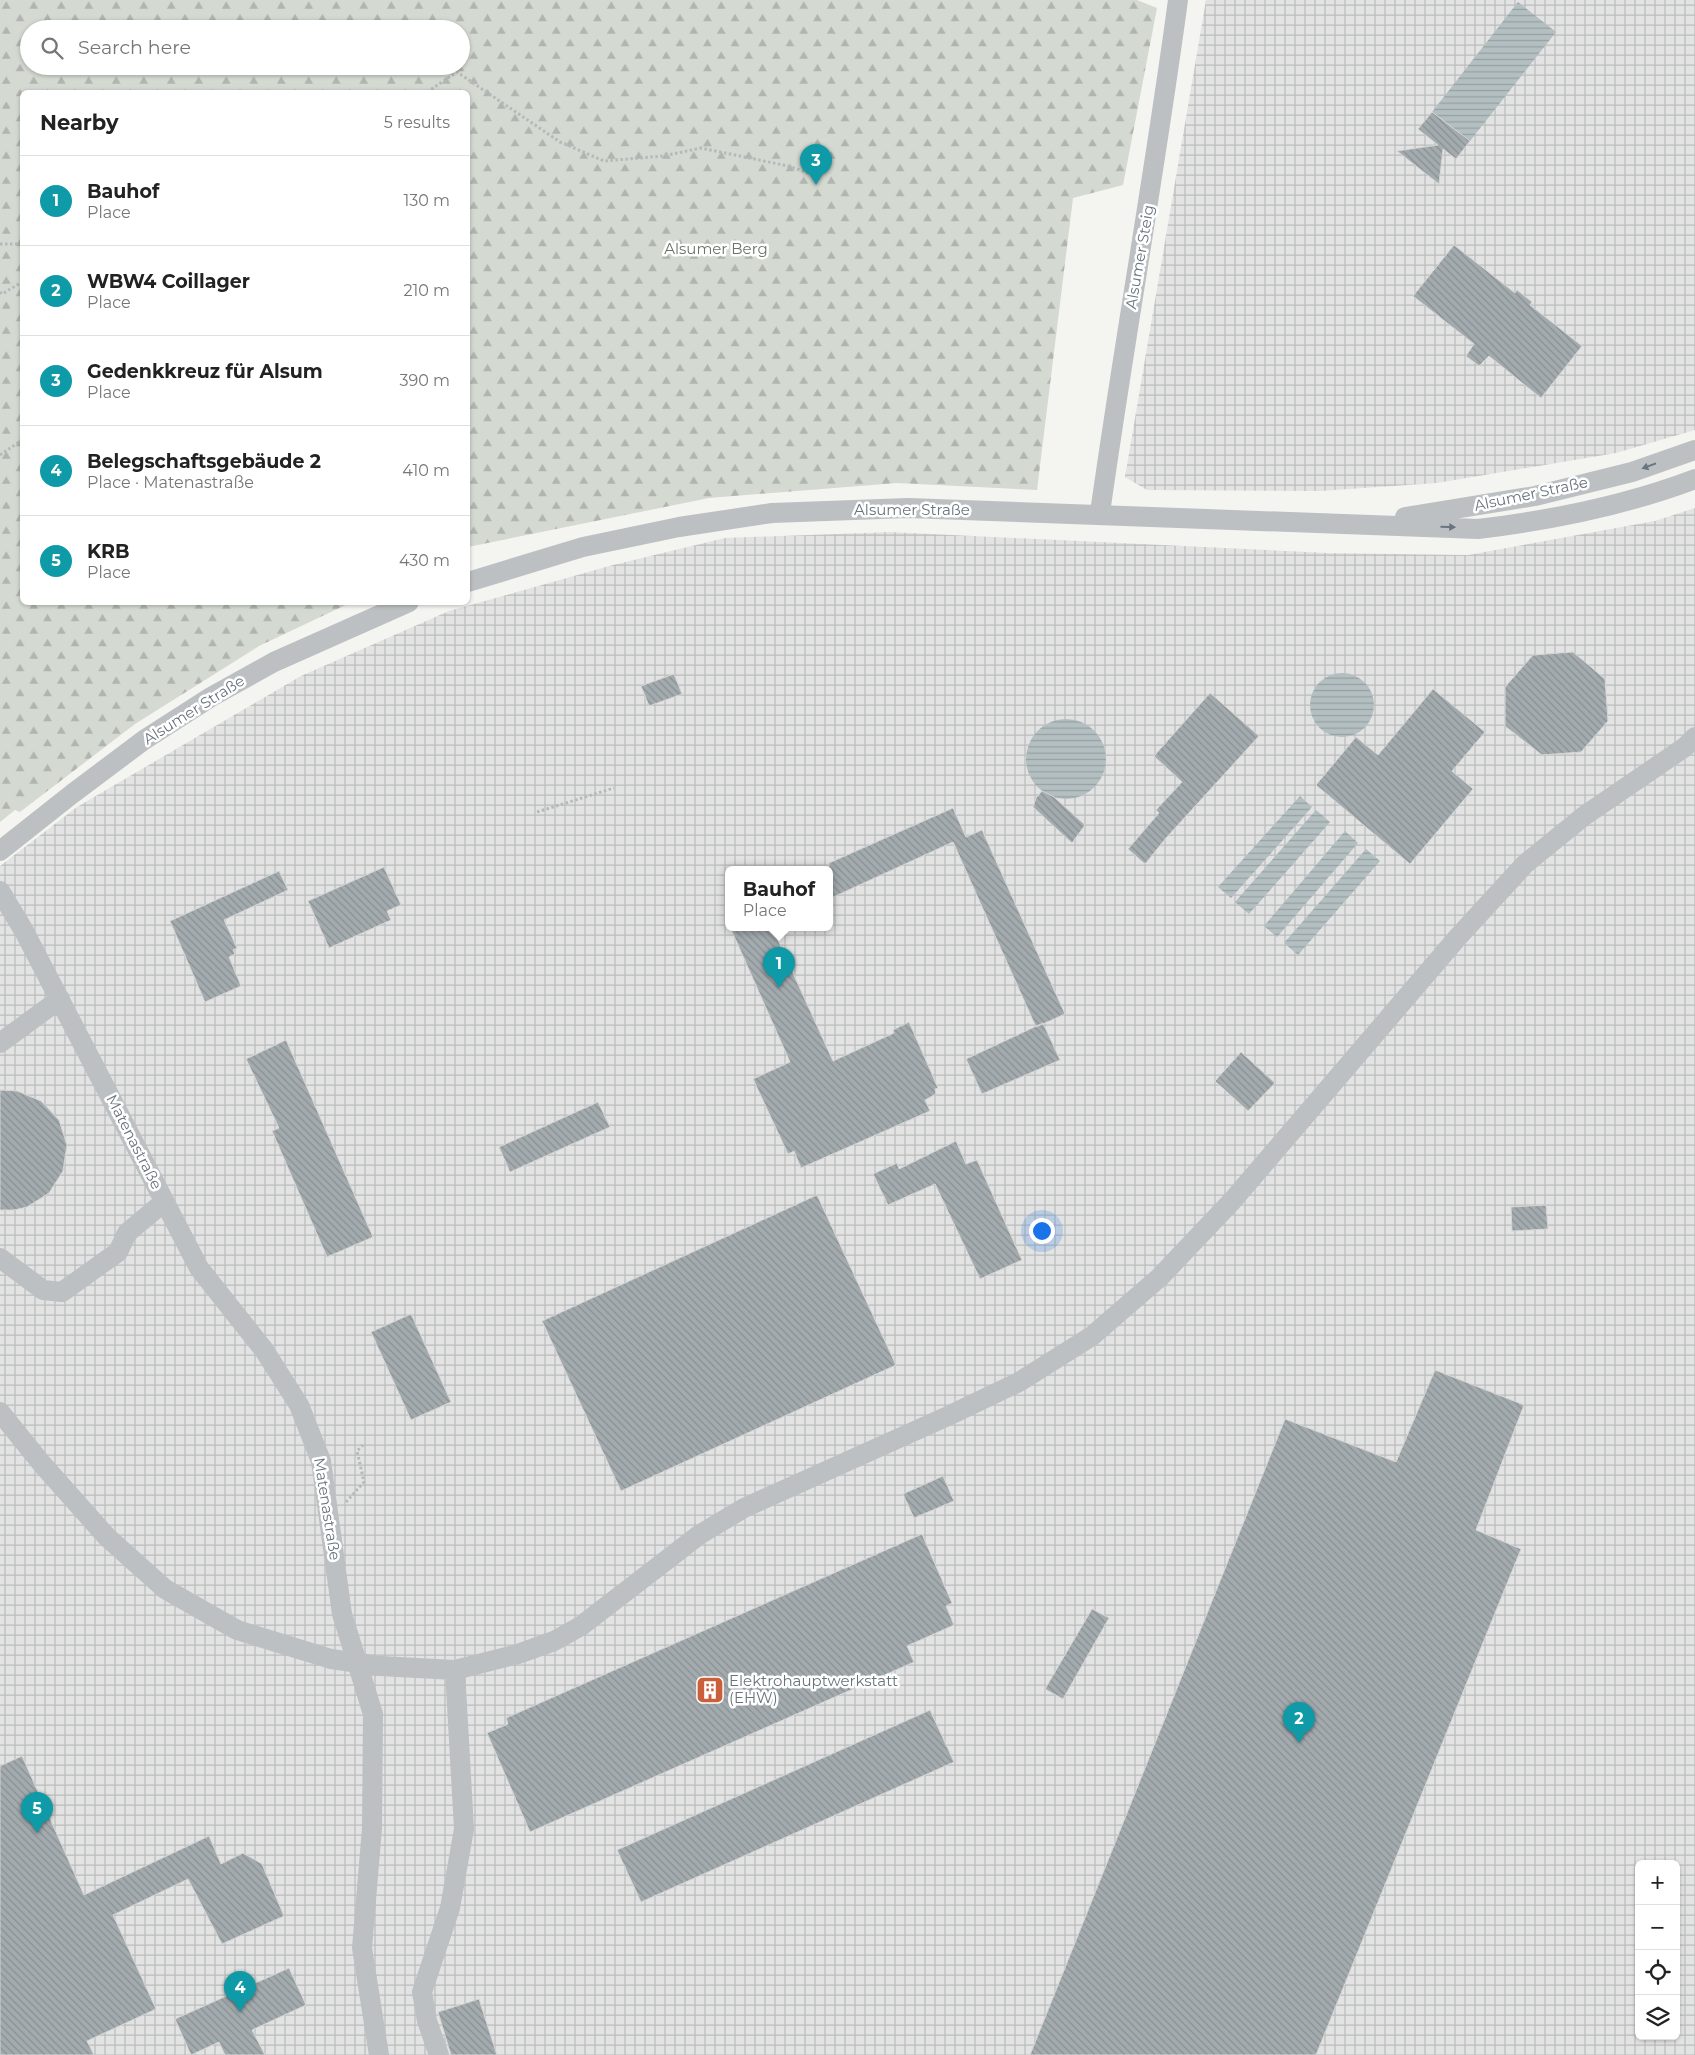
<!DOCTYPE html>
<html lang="en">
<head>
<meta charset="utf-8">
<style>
	:root { --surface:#fff; --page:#f6f6f6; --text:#222; --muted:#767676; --line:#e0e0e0; --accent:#2563eb }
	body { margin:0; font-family:Montserrat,sans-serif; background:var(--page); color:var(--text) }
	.controls { position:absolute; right:15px; bottom:15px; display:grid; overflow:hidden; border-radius:8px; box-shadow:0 1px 4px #0004 }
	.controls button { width:45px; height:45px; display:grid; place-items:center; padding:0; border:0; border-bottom:1px solid var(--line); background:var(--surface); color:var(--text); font:25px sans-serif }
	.you { position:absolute; left:1041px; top:1230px; width:18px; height:18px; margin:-12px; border:4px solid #fff; border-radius:50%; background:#1a73e8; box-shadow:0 0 0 8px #1a73e833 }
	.badge { display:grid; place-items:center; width:32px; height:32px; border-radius:50%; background:var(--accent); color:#fff; font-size:16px; font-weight:700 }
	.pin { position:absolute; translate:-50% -41px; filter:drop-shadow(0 1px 2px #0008) }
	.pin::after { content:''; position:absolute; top:26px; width:18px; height:15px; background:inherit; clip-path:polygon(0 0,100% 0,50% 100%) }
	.popup { position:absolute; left:725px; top:866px; width:108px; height:65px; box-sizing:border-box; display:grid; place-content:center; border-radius:8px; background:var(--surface); filter:drop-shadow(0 1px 4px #0005); font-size:16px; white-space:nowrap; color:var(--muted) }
	.popup b { font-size:19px; color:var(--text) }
	.popup::after { content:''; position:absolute; left:50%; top:100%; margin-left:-10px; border:10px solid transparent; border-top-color:var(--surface) }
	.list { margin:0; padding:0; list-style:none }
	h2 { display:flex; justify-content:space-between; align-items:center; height:65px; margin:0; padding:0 20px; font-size:21px }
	h2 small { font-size:16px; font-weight:400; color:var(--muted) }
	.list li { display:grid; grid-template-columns:32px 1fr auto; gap:15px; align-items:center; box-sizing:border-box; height:90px; padding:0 20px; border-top:1px solid var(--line) }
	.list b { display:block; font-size:19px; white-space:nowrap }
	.list p { margin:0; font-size:16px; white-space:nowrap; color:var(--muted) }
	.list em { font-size:16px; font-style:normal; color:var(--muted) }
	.icon { flex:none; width:28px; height:28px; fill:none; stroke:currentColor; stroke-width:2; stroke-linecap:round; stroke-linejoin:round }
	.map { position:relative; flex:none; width:1695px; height:2055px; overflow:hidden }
	.search { position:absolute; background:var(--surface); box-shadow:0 1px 4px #0004; left:20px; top:20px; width:450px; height:55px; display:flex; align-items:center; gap:12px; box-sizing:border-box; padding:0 18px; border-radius:28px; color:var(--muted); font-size:19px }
	.panel { position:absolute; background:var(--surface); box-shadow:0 1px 4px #0004; left:20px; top:90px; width:450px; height:515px; border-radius:8px }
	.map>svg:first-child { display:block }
</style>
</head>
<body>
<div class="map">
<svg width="1695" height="2055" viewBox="0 0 1695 2055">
	<defs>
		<pattern id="industrial-grid" width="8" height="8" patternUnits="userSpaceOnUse" patternTransform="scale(1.25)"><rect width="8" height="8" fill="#e2e3e2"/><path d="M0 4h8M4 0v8" fill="none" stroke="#bbbdbc"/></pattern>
		<pattern id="forest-firs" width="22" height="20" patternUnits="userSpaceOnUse" patternTransform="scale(1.25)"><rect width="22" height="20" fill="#d4d9d1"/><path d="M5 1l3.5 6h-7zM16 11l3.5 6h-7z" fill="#b0b5af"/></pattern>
		<pattern id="water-rules" width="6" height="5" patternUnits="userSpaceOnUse" patternTransform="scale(1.25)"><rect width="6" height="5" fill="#b4bfc2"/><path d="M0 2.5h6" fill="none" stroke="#96a0a3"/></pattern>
		<pattern id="building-back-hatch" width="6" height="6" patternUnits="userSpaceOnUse" patternTransform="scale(1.25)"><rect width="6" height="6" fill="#a4abaf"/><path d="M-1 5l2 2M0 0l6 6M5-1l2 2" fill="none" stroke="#899094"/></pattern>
	</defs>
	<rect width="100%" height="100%" fill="#f4f4f1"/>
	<!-- industrial -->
	<path fill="url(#industrial-grid)" fill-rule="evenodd" d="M1206 0H1695V430L1616 453 1437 483 1320 491 1147 490 1125 477Z
		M1695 508V2055H0V866L77 807 301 676 449 611 613 565 725 538 890 532 1328 553 1468 555 1655 521ZM729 869H829V927H729ZM1639 1864H1676V2036H1639Z"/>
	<!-- forest -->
	<path fill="url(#forest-firs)" fill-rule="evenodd" d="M0 0H1137L1157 8 1123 185 1073 198 1037 490 897 483 709 498 468 547V92H22V602L350 603 259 646 135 724 20 812 15 810 0 822ZM29 29H461V66H29Z"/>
	<!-- water -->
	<path fill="url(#water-rules)" d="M1518 2 1556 32 1470 141 1432 112Z
		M1310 705a32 32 0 1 1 64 0a32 32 0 1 1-64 0Z
		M1026 759a40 40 0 1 1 80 0a40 40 0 1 1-80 0Z
		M1300 796 1312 807 1231 898 1218 887Z
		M1316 810 1330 822 1249 914 1235 902Z
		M1345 831 1358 843 1277 937 1264 926Z
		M1366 849 1380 861 1298 955 1284 943Z"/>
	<!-- building -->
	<path fill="url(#building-back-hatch)" stroke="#d6d6d4" d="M1432 112 1470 141 1456 159 1443 149 1439 184 1397 151 1438 145 1418 129Z
		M1454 245 1515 293 1517 290 1532 302 1530 305 1582 346 1541 398 1489 356 1479 366 1466 356 1474 344 1413 296Z
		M1573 652 1605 679 1608 721 1581 752 1542 755 1505 726V687L1533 655Z
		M674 674 682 694 649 706 641 686Z
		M1433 689 1485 732 1452 771 1473 789 1410 864 1316 785 1356 737 1378 755Z
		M1210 693 1259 736 1166 838 1145 864 1128 849 1159 813 1156 810 1182 782 1154 756Z
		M1042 791 1054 797 1085 825 1072 843 1033 807 1036 798Z
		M953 808 966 837 982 830 1065 1014 1036 1027 953 842 829 899V863Z
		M384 867 401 905 387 911 391 920 329 948 308 901Z
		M279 871 288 890 224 920 237 948 233 950 235 954 229 957 241 986 205 1002 170 921Z
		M730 927H772L833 1061 894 1033 893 1030 909 1022 938 1088 935 1089 936 1094 925 1100 930 1111 801 1168 794 1151 788 1154 753 1079 790 1062Z
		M1043 1023 1060 1060 982 1094 966 1059Z
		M286 1040 373 1237 327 1257 272 1131 279 1128 246 1059Z
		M1241 1052 1275 1083 1248 1111 1215 1081Z
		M0 1090 17 1091 41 1101 59 1120 67 1145 63 1171 49 1193 27 1207 14 1210H0Z
		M598 1102 610 1127 510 1172 499 1147Z
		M956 1141 966 1164 977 1160 1022 1260 980 1279 935 1184 888 1205 873 1174 897 1163 899 1169Z
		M817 1195 896 1365 621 1491 542 1321Z
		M1546 1205 1548 1229 1512 1231 1511 1207Z
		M411 1314 451 1402 411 1420 371 1332Z
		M1435 1370 1524 1405 1476 1530 1521 1549 1316 2055H1030L1285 1419 1396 1462Z
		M943 1476 954 1501 914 1518 903 1494Z
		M922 1534 952 1603 946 1606 954 1625 907 1646 914 1662 530 1832 487 1733 508 1724 506 1718Z
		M1092 1609 1109 1618 1063 1699 1045 1689Z
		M930 1710 954 1762 641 1902 617 1850Z
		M22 1756 84 1895 209 1836 221 1864 243 1853 262 1864 284 1916 222 1944 188 1879 113 1915 156 2009 87 2041 94 2055H0V1766Z
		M289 1968 306 2005 252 2030 265 2055H225L219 2042 191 2055 175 2019Z
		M479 1999 497 2055H451L438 2012Z"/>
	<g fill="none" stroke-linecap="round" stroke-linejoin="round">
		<!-- path -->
		<path stroke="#b6b9bb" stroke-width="3" stroke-dasharray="2.5 2.5" stroke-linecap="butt" d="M427 92 457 72 560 142 604 161 663 156 701 148 788 166 821 177
			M0 244H22
			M0 292 2 294 22 282
			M0 455 22 440
			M537 812 614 788
			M346 1502 364 1482 357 1451 363 1445"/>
		<!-- minor -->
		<path stroke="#bcc0c2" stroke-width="20" d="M1100 513C1124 342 1155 172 1178 0
			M1405 517 1535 496 1632 472 1695 450
			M468 582 583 547 679 527 772 513 908 508 1478 529C1553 520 1624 506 1695 479
			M0 851 72 794 144 740 211 697 274 662 409 602
			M0 891 24 931 199 1268 264 1350 299 1405 321 1461 342 1614 373 1714 372 1828 362 1948 379 2055
			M0 1043 60 999
			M0 1258 43 1290 62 1292 118 1252 127 1233 164 1202
			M0 1412 42 1464 107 1537 165 1589 237 1630 331 1659
			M380 1666 455 1670 518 1654 554 1641 581 1626 699 1535 744 1508 948 1416 1019 1382 1092 1336 1160 1277 1232 1201 1458 937 1525 864 1584 816 1685 747 1695 737
			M439 2055 427 2021 422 1992 450 1908 464 1829 455 1670"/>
		<!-- minor-bridge -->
		<path stroke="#bcc0c2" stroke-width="20" d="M331 1659 380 1666"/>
	</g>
	<!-- one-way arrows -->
	<defs><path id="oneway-solid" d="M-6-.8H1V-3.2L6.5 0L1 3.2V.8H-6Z" transform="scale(1.25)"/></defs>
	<g fill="#68747e">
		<use href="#oneway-solid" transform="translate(1649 466) rotate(160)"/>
		<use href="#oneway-solid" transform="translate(1448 527) rotate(2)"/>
	</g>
	<!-- icons -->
	<defs>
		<symbol id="building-square" viewBox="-11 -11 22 22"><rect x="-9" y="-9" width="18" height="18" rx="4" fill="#cb5e3b" stroke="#fff"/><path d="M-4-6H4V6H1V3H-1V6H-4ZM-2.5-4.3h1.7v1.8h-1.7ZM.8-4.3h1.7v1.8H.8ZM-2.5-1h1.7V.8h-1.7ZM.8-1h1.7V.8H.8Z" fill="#fff"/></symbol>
	</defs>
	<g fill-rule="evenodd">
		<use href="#building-square" x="694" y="1674" width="32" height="32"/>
	</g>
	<g text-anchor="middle" stroke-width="5" stroke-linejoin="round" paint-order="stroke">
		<!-- park labels -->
		<g font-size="15" fill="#697665" stroke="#fff">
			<text x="716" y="254">Alsumer Berg</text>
		</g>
		<!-- street labels -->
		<g font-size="15" fill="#68747e" stroke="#fff">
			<text transform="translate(1140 257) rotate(-80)" y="5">Alsumer Steig</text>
			<text transform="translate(1531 494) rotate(-12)" y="5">Alsumer Straße</text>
			<text x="912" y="515">Alsumer Straße</text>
			<text transform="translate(194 710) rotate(-32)" y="5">Alsumer Straße</text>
			<text transform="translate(134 1142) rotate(63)" y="5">Matenastraße</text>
			<text transform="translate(327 1509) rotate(81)" y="5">Matenastraße</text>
		</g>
		<!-- poi labels -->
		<g font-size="15" fill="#68747e" stroke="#fff" text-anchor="start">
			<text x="729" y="1686">Elektrohauptwerkstatt<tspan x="729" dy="17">(EHW)</tspan></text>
		</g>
	</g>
</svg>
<div class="controls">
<button>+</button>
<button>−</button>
<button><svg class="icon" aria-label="locate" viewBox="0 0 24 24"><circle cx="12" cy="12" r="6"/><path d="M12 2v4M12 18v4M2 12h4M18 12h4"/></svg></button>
<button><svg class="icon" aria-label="layers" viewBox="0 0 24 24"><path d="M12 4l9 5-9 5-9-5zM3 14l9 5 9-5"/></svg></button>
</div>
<div class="you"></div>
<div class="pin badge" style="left:779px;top:988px;background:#0f9aa8">1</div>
<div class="popup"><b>Bauhof</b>Place</div>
<div class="pin badge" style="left:1299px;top:1743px;background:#0f9aa8">2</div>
<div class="pin badge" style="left:816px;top:185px;background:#0f9aa8">3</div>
<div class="pin badge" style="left:240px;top:2012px;background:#0f9aa8">4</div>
<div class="pin badge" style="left:37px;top:1833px;background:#0f9aa8">5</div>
<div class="search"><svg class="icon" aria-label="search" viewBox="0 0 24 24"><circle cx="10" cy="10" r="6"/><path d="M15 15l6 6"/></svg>Search here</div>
<section class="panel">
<h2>Nearby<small>5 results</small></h2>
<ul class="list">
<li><span class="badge" style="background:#0f9aa8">1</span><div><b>Bauhof</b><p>Place</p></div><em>130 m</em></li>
<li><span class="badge" style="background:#0f9aa8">2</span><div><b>WBW4 Coillager</b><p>Place</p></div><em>210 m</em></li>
<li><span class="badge" style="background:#0f9aa8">3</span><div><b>Gedenkkreuz für Alsum</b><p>Place</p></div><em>390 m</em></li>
<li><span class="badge" style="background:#0f9aa8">4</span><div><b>Belegschaftsgebäude 2</b><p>Place · Matenastraße</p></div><em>410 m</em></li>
<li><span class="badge" style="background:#0f9aa8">5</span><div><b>KRB</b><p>Place</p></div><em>430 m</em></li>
</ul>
</section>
</div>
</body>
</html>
